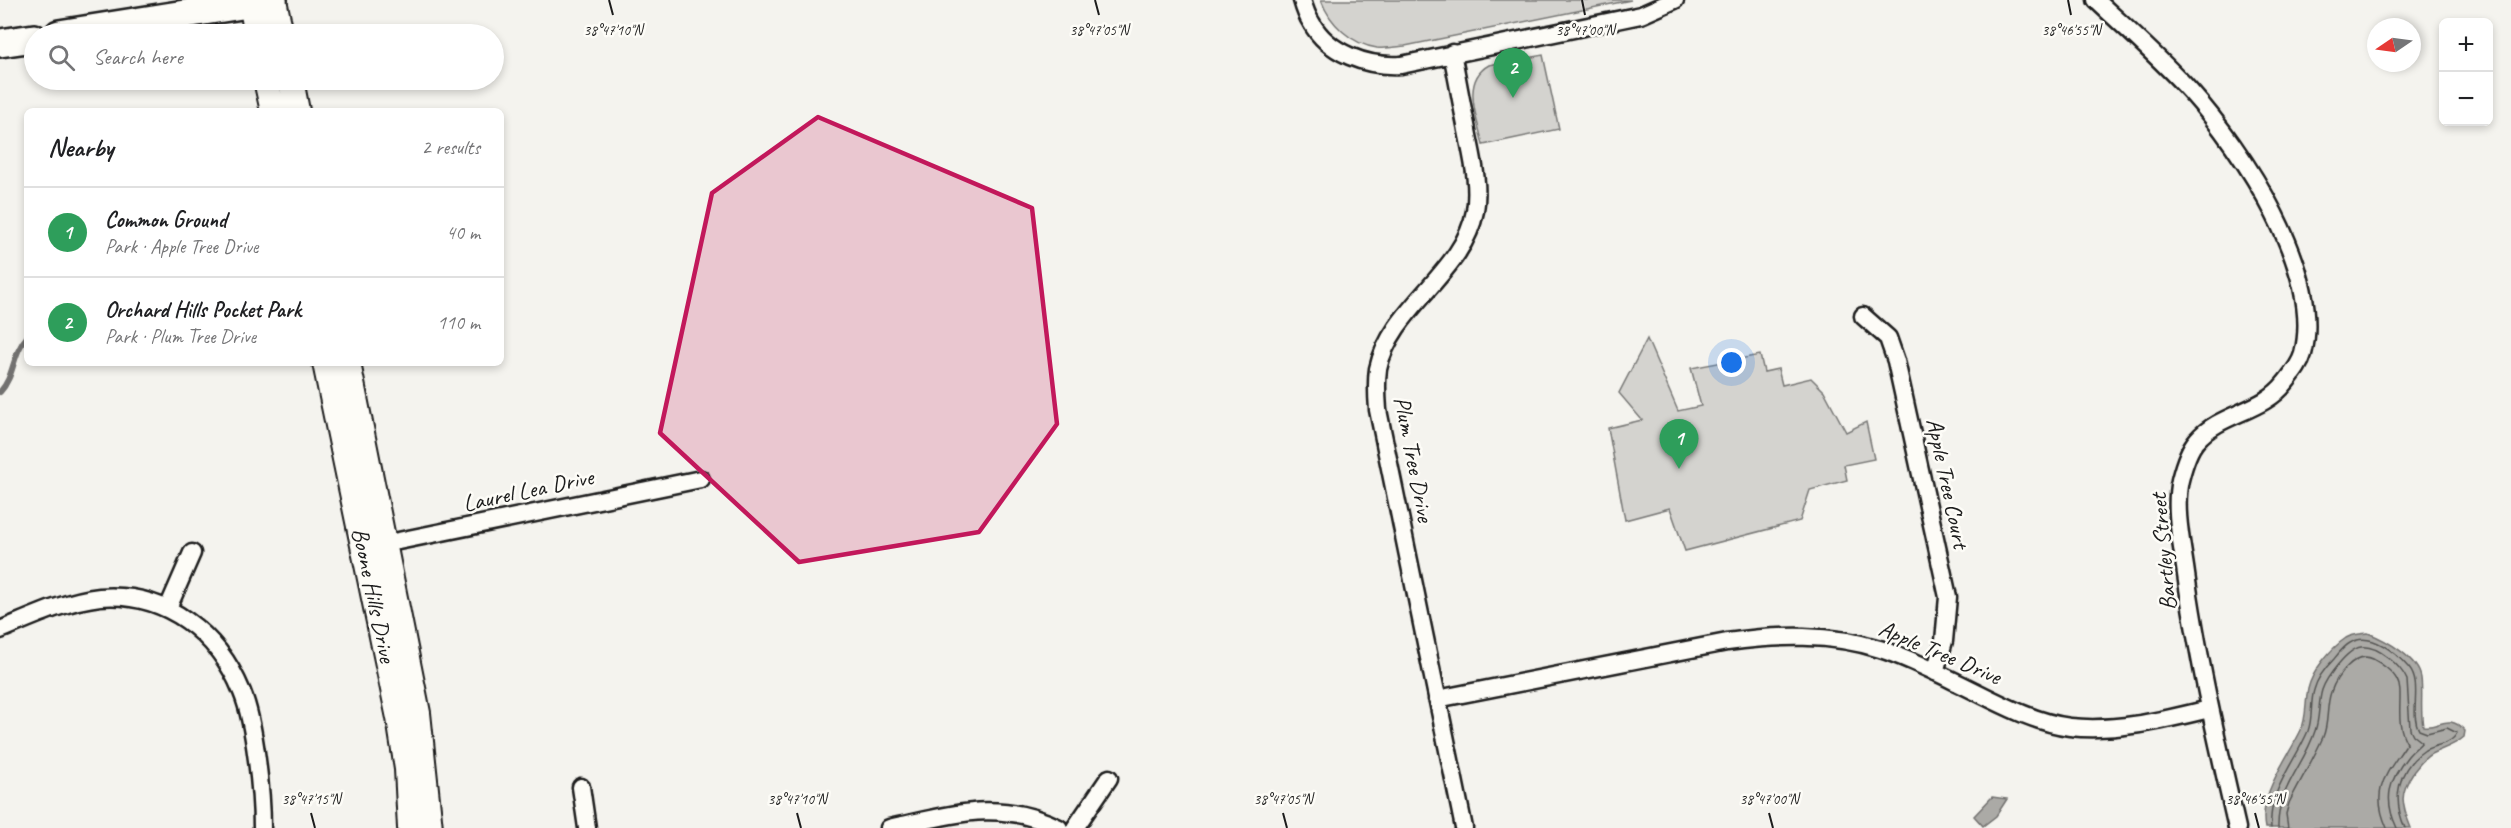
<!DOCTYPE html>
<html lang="en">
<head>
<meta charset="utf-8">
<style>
	:root { --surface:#fff; --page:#f6f6f6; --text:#202124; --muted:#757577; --line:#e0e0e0; --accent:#7c3aed }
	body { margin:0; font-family:Caveat,sans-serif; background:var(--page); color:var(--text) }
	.controls { position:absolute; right:18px; top:18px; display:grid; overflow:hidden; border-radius:9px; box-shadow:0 3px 9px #0003 }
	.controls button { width:54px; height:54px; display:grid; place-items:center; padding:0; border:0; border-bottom:2px solid var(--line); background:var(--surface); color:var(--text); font:30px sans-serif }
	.compass { position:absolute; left:2367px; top:18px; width:54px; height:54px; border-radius:50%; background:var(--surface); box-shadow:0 3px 9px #0003; rotate:257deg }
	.you { position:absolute; left:1732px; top:363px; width:21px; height:21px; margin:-15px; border:4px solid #fff; border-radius:50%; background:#1a73e8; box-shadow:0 0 0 9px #1a73e833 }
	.badge { display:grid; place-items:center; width:39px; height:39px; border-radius:50%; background:var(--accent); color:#fff; font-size:20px; font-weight:700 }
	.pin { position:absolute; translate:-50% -50px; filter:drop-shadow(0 2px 3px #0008) }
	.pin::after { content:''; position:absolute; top:32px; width:21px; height:18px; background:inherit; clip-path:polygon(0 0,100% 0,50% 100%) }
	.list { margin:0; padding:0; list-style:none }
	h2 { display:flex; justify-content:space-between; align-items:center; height:78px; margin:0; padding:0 24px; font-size:26px }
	h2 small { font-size:20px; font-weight:400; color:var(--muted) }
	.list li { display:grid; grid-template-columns:39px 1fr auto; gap:18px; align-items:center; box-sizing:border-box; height:90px; padding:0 24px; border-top:2px solid var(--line) }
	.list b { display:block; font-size:22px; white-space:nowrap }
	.list p { margin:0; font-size:20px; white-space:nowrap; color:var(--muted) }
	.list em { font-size:20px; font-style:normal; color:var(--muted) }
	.icon { flex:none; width:33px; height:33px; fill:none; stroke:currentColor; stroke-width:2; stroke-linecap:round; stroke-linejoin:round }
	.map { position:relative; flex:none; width:2511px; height:828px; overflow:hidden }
	.search { position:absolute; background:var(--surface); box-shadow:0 3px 9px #0003; left:24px; top:24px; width:480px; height:66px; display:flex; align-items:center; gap:15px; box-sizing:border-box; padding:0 21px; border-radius:33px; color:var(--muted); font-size:22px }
	.panel { position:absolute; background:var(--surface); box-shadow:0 3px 9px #0003; left:24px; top:108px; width:480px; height:258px; border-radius:9px }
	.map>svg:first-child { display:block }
</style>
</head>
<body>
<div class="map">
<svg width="2511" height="828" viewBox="0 0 2511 828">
	<rect width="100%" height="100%" fill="#f4f3ee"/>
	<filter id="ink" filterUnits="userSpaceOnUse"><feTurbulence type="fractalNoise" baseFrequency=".0167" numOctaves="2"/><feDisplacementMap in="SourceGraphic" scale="12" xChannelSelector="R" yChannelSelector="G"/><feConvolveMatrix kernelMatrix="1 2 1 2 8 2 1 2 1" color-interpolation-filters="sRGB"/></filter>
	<g filter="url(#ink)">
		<!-- green -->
		<path fill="#d4d3cf" stroke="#787876" stroke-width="1.5" d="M1321 0H1631L1405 46C1396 47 1386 49 1377 48 1351 44 1330 24 1321 0Z
			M1543 55 1559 129 1483 145C1478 120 1460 81 1489 65Z
			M1647 339 1678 411 1701 406 1691 368 1760 355 1764 372 1778 369 1782 385 1811 378 1824 391 1846 432 1866 422 1874 459 1844 465 1847 480 1810 490 1800 521 1685 551 1670 508 1625 520 1608 428 1642 420 1619 393Z"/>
		<!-- water -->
		<path fill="#abaaa6" stroke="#72716f" stroke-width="1.5" d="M2368 633C2386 640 2418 658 2421 678 2423 694 2420 710 2423 726 2439 729 2448 712 2465 731L2464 737C2454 746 2443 748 2431 754 2424 758 2419 765 2414 771 2399 793 2401 804 2411 828H2265C2258 794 2287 760 2301 730 2307 717 2305 703 2308 689 2312 671 2331 648 2346 638 2353 634 2361 634 2368 633Z
			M1992 797 2007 799 1996 816 1983 826 1974 816Z"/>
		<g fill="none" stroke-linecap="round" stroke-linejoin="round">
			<!-- shore -->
			<path stroke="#555553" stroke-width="1.5" d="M2271 828C2268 791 2294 764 2308 731 2313 718 2310 703 2314 690 2317 678 2326 667 2334 659 2338 654 2344 646 2350 643 2371 630 2397 654 2409 668 2423 685 2409 712 2419 730L2427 733 2447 728 2457 733C2451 745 2436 744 2425 750 2397 769 2392 799 2405 828
				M2278 828C2277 788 2304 766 2315 731 2320 718 2318 703 2322 690 2326 678 2347 649 2361 647 2378 645 2401 666 2407 680L2410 729 2413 735 2422 742C2418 747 2413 750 2408 756 2389 780 2383 799 2397 828
				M2288 828 2286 814 2289 803C2300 781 2313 760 2323 737 2329 723 2326 706 2331 692 2336 677 2355 650 2373 659 2381 663 2393 672 2397 680 2405 693 2393 721 2407 743 2388 773 2369 788 2387 828"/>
			<!-- stream -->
			<path stroke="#72716f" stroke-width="6" d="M0 392C15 376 12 353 27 337"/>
			<defs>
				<path id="street" d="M1302 0C1304 7 1307 16 1311 22 1328 54 1368 67 1401 65L1641 15 1675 0
					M2096 0C2128 30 2161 59 2190 91 2243 150 2324 272 2303 354 2300 365 2292 374 2285 383 2263 412 2220 413 2197 440 2188 450 2183 468 2180 480 2174 507 2181 540 2185 567 2197 655 2217 741 2237 828
					M1452 53C1457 77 1461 101 1466 125 1471 153 1480 182 1475 211 1464 273 1391 307 1378 369 1376 383 1377 397 1378 410L1464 828
					M1863 316 1888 338 1896 361 1948 597 1944 641 1935 672
					M374 546 701 479
					M168 608 192 553
					M0 630C32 617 65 601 100 597 166 592 218 633 242 692 255 723 262 794 262 828
					M1437 699 1727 642C1778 635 1830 633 1880 649 1906 657 1932 670 1956 682 1992 699 2030 722 2070 727 2118 732 2163 720 2209 709
					M581 787 587 828
					M889 828C952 815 998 798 1059 828
					M1075 828 1109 778"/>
				<path id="secondary" d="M274 0 281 34
					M251 4 257 34
					M266 80 273 111
					M291 80 297 111
					M325 363 399 718 407 769 410 828
					M348 363 418 713 430 828"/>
				<path id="primary" d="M59 34 273 0
					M0 43 34 38"/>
			</defs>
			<!-- street casing -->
			<use href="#street" stroke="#1c1c1c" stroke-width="21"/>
			<!-- secondary casing -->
			<use href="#secondary" stroke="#1c1c1c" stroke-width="28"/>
			<!-- primary casing -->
			<use href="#primary" stroke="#1c1c1c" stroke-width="32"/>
			<!-- street -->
			<use href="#street" stroke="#fdfcf7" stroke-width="16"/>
			<!-- secondary -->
			<use href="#secondary" stroke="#fdfcf7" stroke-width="24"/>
			<!-- primary -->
			<use href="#primary" stroke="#fdfcf7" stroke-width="27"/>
		</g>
	</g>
	<!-- marked area -->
	<path fill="#c2185b" fill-opacity="0.2" stroke="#c2185b" stroke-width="4.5" stroke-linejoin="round" d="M818 117 1032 208 1057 424 979 532 799 562 660 433 712 193Z"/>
	<!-- ticks -->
	<path fill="none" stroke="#1c1c1c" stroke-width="2" d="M609 0 613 15M1095 0 1099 15M1582 0 1585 15M2068 0 2071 15M311 813 315 828M797 813 801 828M1283 813 1287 828M1769 813 1773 828M2255 813 2259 828"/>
	<g text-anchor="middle" stroke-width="5" stroke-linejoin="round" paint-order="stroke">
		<!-- street labels -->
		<g font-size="24" fill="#1c1c1c" stroke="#fdfcf7">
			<text transform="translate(1414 459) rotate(79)" y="8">Plum Tree Drive</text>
			<text transform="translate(1948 483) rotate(78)" y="8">Apple Tree Court</text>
			<text transform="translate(528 490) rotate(-12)" y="8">Laurel Lea Drive</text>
			<text transform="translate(2163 552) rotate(-95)" y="8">Bartley Street</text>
			<text transform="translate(374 595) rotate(78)" y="8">Boone Hills Drive</text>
			<text transform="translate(1940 652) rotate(23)" y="8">Apple Tree Drive</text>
		</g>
	</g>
	<g font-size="15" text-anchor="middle" fill="#1c1c1c" stroke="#fdfcf7" stroke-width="5" stroke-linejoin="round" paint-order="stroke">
		<text x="613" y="35">38°47'10"N</text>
		<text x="1099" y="35">38°47'05"N</text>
		<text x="1585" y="35">38°47'00"N</text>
		<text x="2071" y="35">38°46'55"N</text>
		<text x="311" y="804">38°47'15"N</text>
		<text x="797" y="804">38°47'10"N</text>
		<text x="1283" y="804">38°47'05"N</text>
		<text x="1769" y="804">38°47'00"N</text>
		<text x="2255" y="804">38°46'55"N</text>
	</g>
</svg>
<div class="controls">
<button>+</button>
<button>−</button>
</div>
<svg class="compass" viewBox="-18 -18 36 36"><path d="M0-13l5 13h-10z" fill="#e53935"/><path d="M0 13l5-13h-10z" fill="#757577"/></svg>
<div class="you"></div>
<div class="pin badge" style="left:1679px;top:469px;background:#2e9e5b">1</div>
<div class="pin badge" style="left:1513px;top:98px;background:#2e9e5b">2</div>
<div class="search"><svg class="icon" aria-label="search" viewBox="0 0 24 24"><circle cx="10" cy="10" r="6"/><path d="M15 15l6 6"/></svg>Search here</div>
<section class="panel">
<h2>Nearby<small>2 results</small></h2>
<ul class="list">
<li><span class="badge" style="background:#2e9e5b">1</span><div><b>Common Ground</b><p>Park · Apple Tree Drive</p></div><em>40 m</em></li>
<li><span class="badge" style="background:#2e9e5b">2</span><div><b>Orchard Hills Pocket Park</b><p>Park · Plum Tree Drive</p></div><em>110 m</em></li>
</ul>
</section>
</div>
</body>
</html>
